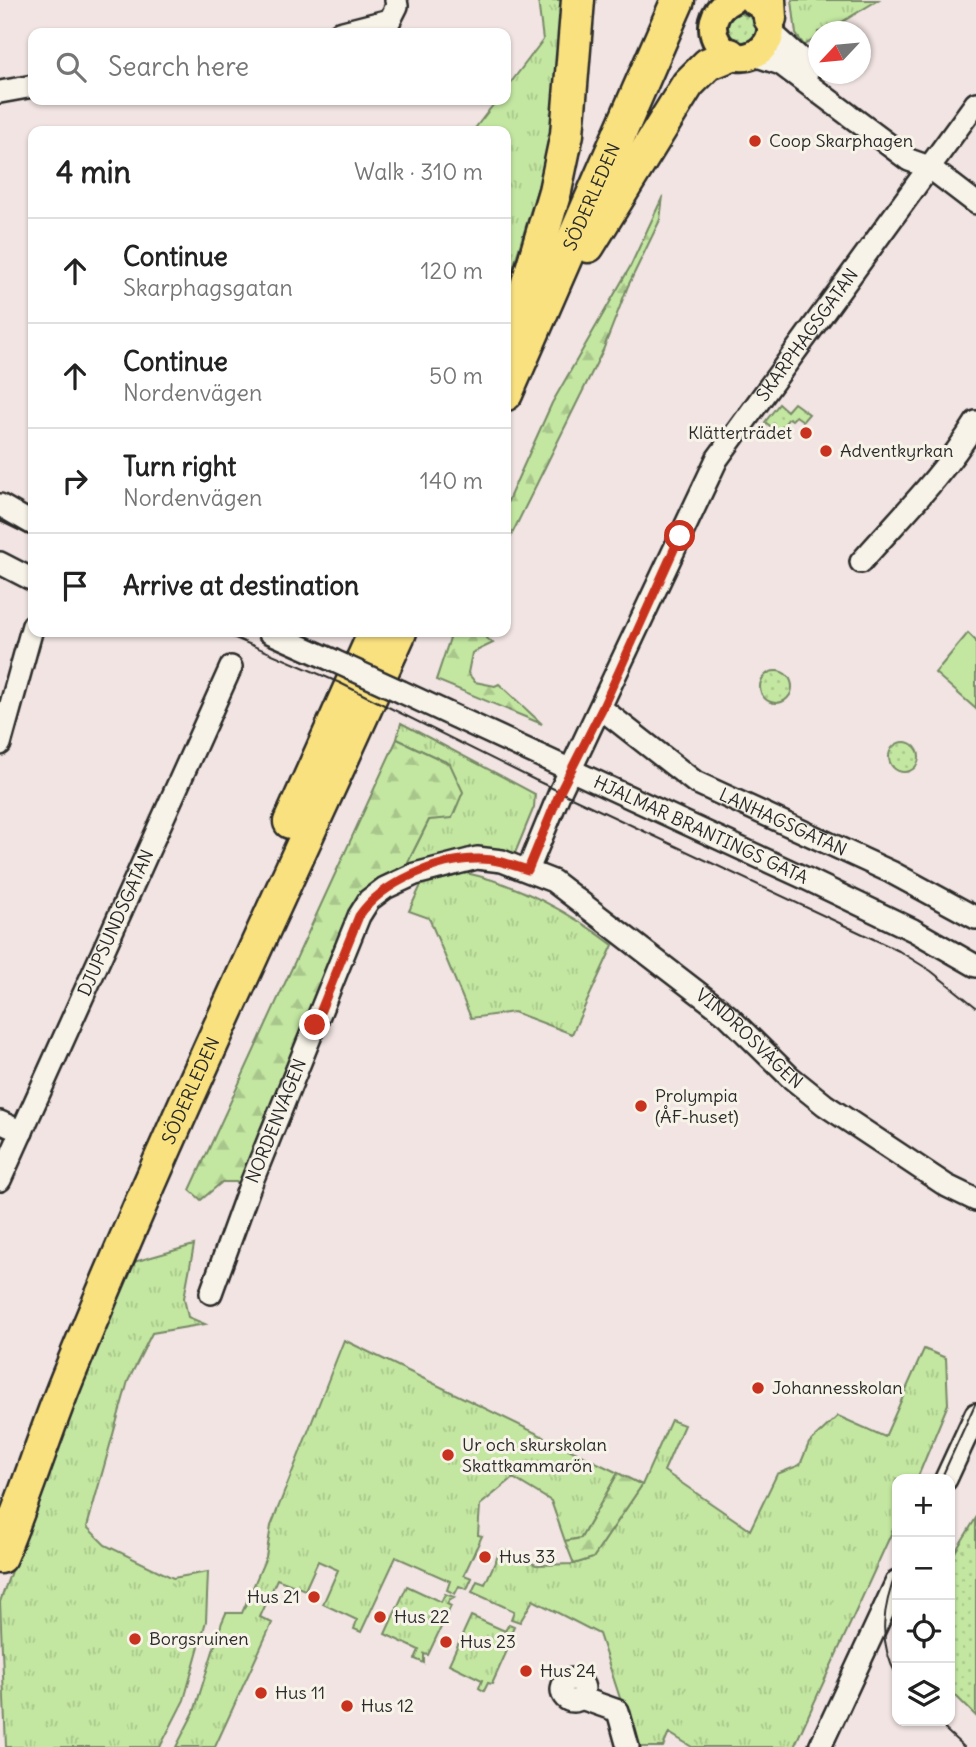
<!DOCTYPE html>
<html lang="en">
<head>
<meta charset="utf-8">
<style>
	:root { --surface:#fff; --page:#f6f6f6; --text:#222; --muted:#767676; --line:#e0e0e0 }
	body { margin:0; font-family:Delius,sans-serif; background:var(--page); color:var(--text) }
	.controls { position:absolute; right:21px; bottom:21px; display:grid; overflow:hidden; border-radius:14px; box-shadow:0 2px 5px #0004 }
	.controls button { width:63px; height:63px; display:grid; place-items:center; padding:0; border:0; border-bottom:2px solid var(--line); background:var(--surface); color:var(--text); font:35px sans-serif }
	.compass { position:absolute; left:808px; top:21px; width:63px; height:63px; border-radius:50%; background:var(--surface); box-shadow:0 2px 5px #0004; rotate:244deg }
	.stop { position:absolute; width:21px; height:21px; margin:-16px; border:5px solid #c8321e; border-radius:50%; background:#fff }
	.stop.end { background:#c8321e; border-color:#fff; box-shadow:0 2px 7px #0008 }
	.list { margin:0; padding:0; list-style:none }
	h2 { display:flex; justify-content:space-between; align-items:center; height:91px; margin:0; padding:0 28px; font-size:30px }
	h2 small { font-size:23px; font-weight:400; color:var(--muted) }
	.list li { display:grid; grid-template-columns:46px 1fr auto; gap:21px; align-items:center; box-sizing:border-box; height:105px; padding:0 28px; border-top:2px solid var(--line) }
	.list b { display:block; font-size:26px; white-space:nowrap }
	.list p { margin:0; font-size:23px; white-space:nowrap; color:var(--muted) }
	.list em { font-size:23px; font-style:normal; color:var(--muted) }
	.icon { flex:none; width:38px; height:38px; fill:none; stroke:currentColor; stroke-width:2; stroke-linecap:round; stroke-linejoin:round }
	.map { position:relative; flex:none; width:976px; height:1747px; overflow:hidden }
	.search { position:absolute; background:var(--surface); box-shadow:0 2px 5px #0004; left:28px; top:28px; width:483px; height:77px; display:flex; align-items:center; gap:18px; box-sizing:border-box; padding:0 24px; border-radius:14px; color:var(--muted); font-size:26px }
	.panel { position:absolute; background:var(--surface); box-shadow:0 2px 5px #0004; left:28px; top:126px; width:483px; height:511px; border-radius:14px }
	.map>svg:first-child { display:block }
</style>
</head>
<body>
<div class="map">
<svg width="976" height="1747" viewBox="0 0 976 1747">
	<defs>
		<pattern id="grass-tufts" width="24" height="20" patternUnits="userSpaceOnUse" patternTransform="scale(1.75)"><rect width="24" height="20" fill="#c3e7a1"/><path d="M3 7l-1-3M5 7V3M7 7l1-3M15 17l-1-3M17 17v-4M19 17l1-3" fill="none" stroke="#a8c68b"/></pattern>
		<pattern id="forest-firs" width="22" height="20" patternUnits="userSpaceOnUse" patternTransform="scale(1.75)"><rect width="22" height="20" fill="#c3e7a1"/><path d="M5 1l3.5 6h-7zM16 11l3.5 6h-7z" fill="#a8c68b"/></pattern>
		<pattern id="park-dots" width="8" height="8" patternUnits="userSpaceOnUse" patternTransform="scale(1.75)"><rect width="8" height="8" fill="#c3e7a1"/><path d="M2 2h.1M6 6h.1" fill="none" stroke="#a8c68b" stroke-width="1.8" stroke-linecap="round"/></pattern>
	</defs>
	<rect width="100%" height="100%" fill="#f1e4e2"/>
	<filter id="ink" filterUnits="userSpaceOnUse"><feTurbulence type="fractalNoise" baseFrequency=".0143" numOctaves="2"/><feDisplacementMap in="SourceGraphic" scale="14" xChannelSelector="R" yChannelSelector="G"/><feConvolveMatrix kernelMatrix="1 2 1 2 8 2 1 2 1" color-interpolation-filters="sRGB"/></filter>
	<g filter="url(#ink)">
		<!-- grass -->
		<path fill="url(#grass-tufts)" stroke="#778966" stroke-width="2" d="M538 0H561V48L553 138 506 291V131H473L497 100H506V89L543 40Z
			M792 0H878L827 31 818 32V37L804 45 796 34Z
			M401 723 535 794 534 807 513 858 471 849 407 864 429 820 450 764 397 739Z
			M466 873C518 884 571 913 613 945L572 1034 514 1012 471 1018 429 918 409 911 421 885Z
			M194 1245 184 1298 188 1317 205 1324 152 1333 128 1381 87 1527 105 1545 173 1578 208 1572 206 1621 184 1700 160 1747H6L0 1602 85 1364 130 1263Z
			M344 1340 618 1473 581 1538 565 1541 551 1501 513 1478 480 1505 478 1535 482 1536 464 1575 472 1578 467 1589 459 1586 455 1594 447 1590 450 1581 396 1557 361 1632 354 1629 357 1620 323 1604 338 1570 318 1561 305 1590 277 1579 260 1617 272 1623 215 1747H176L194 1712 222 1622 226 1613H242L266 1557 271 1526Z
			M924 1349 946 1358 948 1404 917 1479H897V1521L794 1747H692L669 1733 663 1747H636L599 1634 533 1600 520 1622 511 1619 514 1611 472 1592 477 1581 485 1584 501 1549 536 1565 574 1564 593 1558 642 1485 671 1420 684 1425 664 1471 750 1530 777 1474 800 1465 809 1443 838 1416 885 1437Z
			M407 1586 441 1602 445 1594 454 1597 449 1600 447 1604 451 1606 428 1655 424 1654V1663L415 1659 419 1650 385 1634Z
			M471 1616 505 1631 509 1624 514 1626 511 1633 514 1635 492 1684 488 1683 484 1691 479 1688 482 1680 449 1664Z"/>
		<!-- forest -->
		<path fill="url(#forest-firs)" stroke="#778966" stroke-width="2" d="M663 196 660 220 628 286 603 350 506 546V505L519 476 552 403 630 267Z
			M452 632H479L493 643 472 653 468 673 475 682 495 686 499 684 542 724 436 680Z
			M397 739 450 764 463 792 452 818 429 820 407 864 360 899 240 1182H222L201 1200 190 1190Z
			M618 1473 642 1485 593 1558 574 1564 565 1541 581 1538Z"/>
		<!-- park -->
		<path fill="url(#park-dots)" stroke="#778966" stroke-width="2" d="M739 13 755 18 759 34 743 48 726 35 729 19Z
			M794 403 809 414 803 421 796 416 792 420 789 418 778 432 765 422 779 404 787 411Z
			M760 687a16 16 0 1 1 32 0a16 16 0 1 1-32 0Z
			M889 757a15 15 0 1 1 30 0a15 15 0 1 1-30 0Z
			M976 1518V1716L950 1690V1560Z"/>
		<!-- garden -->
		<path fill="#c3e7a1" stroke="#778966" stroke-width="2" d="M968 633 976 641V709L935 673Z"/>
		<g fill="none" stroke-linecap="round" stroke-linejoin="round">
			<defs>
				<g id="minor">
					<path d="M339 33 390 20 397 6 396 0"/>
					<path d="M772 33 811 68"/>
					<path d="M754 55 781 64 909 160 929 167 976 203"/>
					<path d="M0 92 33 86"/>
					<path d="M0 505 33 524"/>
					<path d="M861 562C903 514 942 477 976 422"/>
					<path d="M0 563 33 580"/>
					<path d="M269 632 332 660"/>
					<path id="s1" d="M402 692 809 880 913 930 976 966"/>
					<path id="s2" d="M602 709 695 782 891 872 976 918"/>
					<path d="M0 744 33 625"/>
					<path id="s3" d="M528 870 560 792 717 459 976 103"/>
					<path d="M0 1122 22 1132"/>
					<path id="s4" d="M0 1180 231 667"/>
					<path id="s5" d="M211 1293 248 1191 359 916 369 900 385 888 415 874 477 858 502 861 553 881 727 1015 789 1076 825 1105 947 1186 976 1200"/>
					<path d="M946 1479 976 1414"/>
					<circle cx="573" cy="1690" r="11"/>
					<path d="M581 1698 618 1711 628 1747"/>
					<path d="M820 1747 897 1581"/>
				</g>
				<path id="major" d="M732 0C689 22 728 78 762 49 767 44 771 38 771 30 772 16 764 6 752 0"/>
				<g id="highway">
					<path d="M769 0 770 18"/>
					<path d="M588 246 688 84 708 64 730 55"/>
					<path d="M512 337 555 191 567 134 578 0"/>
					<path id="s6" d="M506 394 678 0"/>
					<path d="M290 822 375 632"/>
					<path id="s7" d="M0 1557C25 1499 43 1438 67 1379 170 1126 288 880 400 632"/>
				</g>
			</defs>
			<!-- minor casing -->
			<use href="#minor" stroke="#2b2b2b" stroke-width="26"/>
			<!-- major casing -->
			<use href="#major" stroke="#2b2b2b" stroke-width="32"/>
			<!-- highway casing -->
			<use href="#highway" stroke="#2b2b2b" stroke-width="37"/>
			<!-- minor -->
			<use href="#minor" stroke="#f7f3e8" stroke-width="21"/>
			<!-- major -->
			<use href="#major" stroke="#fae180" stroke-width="26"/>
			<!-- highway -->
			<use href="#highway" stroke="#fae180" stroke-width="32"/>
			<!-- tram -->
			<path stroke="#2b2b2b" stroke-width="2" d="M0 521 33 537
				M221 632 340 683 535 780 899 951 931 971 976 1007
				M941 1479 976 1402
				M897 1571C883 1606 877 1641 897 1676
				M936 1721 964 1747"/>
			<defs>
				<path id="minor-bridge" d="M332 660 402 692"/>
			</defs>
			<!-- minor-bridge casing -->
			<use href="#minor-bridge" stroke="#2b2b2b" stroke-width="26" stroke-linecap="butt"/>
			<!-- minor-bridge -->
			<use href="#minor-bridge" stroke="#f7f3e8" stroke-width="21"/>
		</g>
	</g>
	<g fill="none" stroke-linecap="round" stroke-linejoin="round" filter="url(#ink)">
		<!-- route -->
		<path stroke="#c8321e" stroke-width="9" d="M315 1025 359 916C381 883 439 858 480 859 497 859 512 865 528 870L560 792 602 709 680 536"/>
	</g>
	<!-- markers -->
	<g fill="#c8321e" stroke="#f7f3e8" stroke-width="2.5">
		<circle cx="755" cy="141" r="7"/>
		<circle cx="806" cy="433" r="7"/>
		<circle cx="826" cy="451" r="7"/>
		<circle cx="641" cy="1106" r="7"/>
		<circle cx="758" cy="1388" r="7"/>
		<circle cx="448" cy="1455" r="7"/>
		<circle cx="485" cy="1557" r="7"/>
		<circle cx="314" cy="1597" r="7"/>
		<circle cx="380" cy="1617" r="7"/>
		<circle cx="135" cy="1639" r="7"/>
		<circle cx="446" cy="1642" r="7"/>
		<circle cx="526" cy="1671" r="7"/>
		<circle cx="261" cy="1693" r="7"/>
		<circle cx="347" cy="1706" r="7"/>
	</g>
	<g text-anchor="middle" stroke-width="6" stroke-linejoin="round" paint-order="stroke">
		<!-- poi labels -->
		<g font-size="18" fill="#2b2b2b" stroke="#f7f3e8" text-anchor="start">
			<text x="769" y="147">Coop Skarphagen</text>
			<text x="792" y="439" text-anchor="end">Klätterträdet</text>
			<text x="840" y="457">Adventkyrkan</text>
			<text x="655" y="1102">Prolympia<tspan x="655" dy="21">(ÅF-huset)</tspan></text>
			<text x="772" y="1394">Johannesskolan</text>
			<text x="462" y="1451">Ur och skurskolan<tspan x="462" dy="21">Skattkammarön</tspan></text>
			<text x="499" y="1563">Hus 33</text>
			<text x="300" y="1603" text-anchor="end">Hus 21</text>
			<text x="394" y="1623">Hus 22</text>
			<text x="149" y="1645">Borgsruinen</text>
			<text x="460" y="1648">Hus 23</text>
			<text x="540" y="1677">Hus 24</text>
			<text x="275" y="1699">Hus 11</text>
			<text x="361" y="1712">Hus 12</text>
		</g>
		<!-- street labels -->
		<g font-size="18" fill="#2b2b2b" stroke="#f7f3e8">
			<text dy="6" stroke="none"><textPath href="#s6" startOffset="215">SÖDERLEDEN</textPath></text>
			<text dy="6" stroke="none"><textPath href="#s3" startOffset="606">SKARPHAGSGATAN</textPath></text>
			<text dy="6" stroke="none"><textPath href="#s2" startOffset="215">LANHAGSGATAN</textPath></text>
			<text dy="6" stroke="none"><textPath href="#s1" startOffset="329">HJALMAR BRANTINGS GATA</textPath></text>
			<text dy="6" stroke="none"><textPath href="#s4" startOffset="282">DJUPSUNDSGATAN</textPath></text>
			<text dy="6" stroke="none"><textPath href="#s5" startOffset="873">VINDROSVÄGEN</textPath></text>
			<text dy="6" stroke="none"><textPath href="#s7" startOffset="504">SÖDERLEDEN</textPath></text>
			<text dy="6" stroke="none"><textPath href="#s5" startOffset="184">NORDENVÄGEN</textPath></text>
		</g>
	</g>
</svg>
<div class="controls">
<button>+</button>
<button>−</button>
<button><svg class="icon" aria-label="locate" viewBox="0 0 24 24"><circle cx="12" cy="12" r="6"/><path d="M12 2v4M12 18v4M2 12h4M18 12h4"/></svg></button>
<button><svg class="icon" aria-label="layers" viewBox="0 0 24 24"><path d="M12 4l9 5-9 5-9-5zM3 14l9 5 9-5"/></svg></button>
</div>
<svg class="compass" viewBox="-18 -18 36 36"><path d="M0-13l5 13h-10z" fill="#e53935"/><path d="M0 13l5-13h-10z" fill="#767676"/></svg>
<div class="stop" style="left:680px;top:536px"></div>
<div class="stop end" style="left:315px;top:1025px"></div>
<div class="search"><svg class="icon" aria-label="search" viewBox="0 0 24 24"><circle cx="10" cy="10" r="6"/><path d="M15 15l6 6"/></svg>Search here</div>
<section class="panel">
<h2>4 min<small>Walk · 310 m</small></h2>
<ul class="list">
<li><svg class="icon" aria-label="ahead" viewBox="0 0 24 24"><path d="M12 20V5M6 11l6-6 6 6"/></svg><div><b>Continue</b><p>Skarphagsgatan</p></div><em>120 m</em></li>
<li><svg class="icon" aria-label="ahead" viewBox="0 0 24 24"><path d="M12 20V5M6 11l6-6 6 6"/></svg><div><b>Continue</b><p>Nordenvägen</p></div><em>50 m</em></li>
<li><svg class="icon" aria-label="right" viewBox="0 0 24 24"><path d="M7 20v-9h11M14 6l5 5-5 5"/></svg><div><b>Turn right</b><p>Nordenvägen</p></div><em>140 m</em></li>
<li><svg class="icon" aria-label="arrive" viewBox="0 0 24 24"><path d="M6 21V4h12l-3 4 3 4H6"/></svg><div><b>Arrive at destination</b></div></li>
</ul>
</section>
</div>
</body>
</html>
